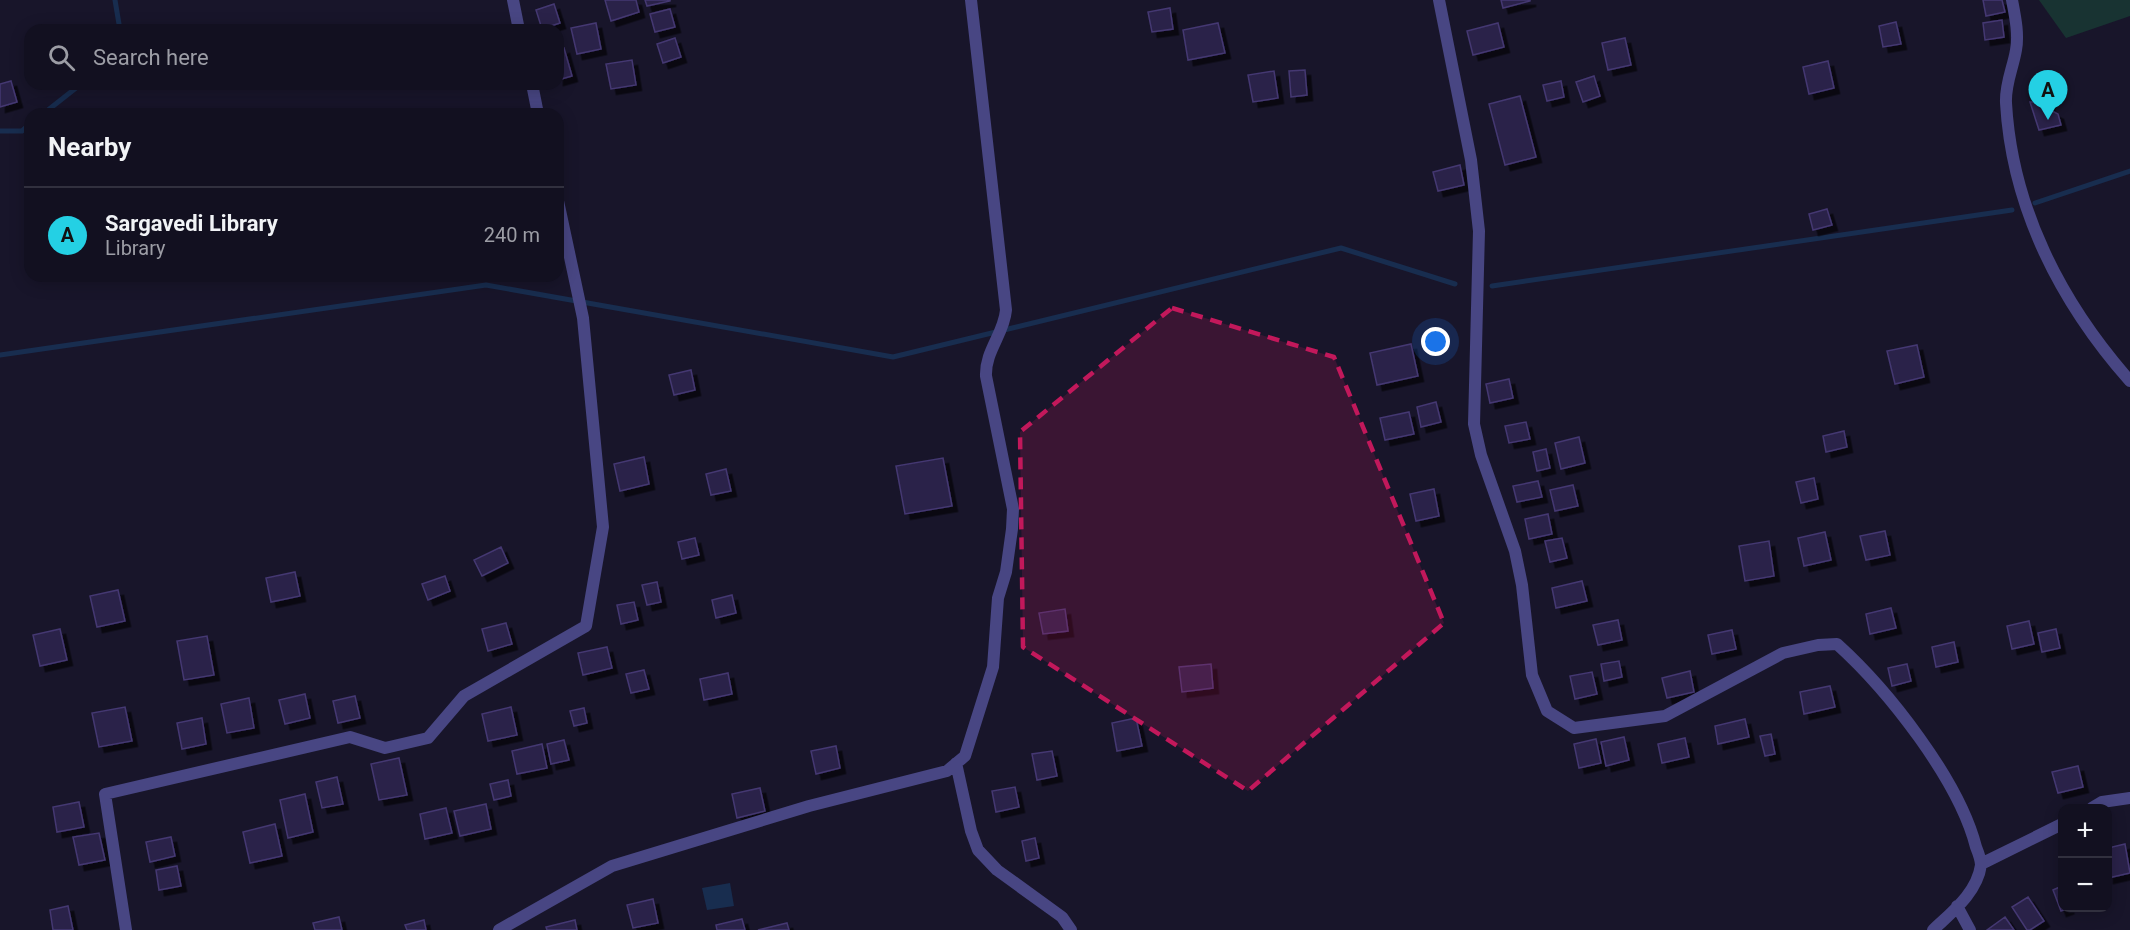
<!DOCTYPE html>
<html lang="en">
<head>
<meta charset="utf-8">
<style>
	:root { --surface:#121020; --page:#1b1929; --text:#f1f3f6; --muted:#9c9da5; --line:#31303e; --accent:#24d0e4 }
	body { margin:0; font-family:Roboto,sans-serif; background:var(--page); color:var(--text) }
	.controls { position:absolute; right:18px; bottom:18px; display:grid; overflow:hidden; border-radius:12px; box-shadow:0 3px 15px #0003 }
	.controls button { width:54px; height:54px; display:grid; place-items:center; padding:0; border:0; border-bottom:2px solid var(--line); background:var(--surface); color:var(--text); font:30px sans-serif }
	.you { position:absolute; left:1436px; top:342px; width:21px; height:21px; margin:-15px; border:4px solid #fff; border-radius:50%; background:#1a73e8; box-shadow:0 0 0 9px #1a73e833 }
	.badge { display:grid; place-items:center; width:39px; height:39px; border-radius:50%; background:var(--accent); color:#111; font-size:20px; font-weight:700 }
	.pin { position:absolute; translate:-50% -50px; filter:drop-shadow(0 2px 3px #0008) }
	.pin::after { content:''; position:absolute; top:32px; width:21px; height:18px; background:inherit; clip-path:polygon(0 0,100% 0,50% 100%) }
	.list { margin:0; padding:0; list-style:none }
	h2 { display:flex; justify-content:space-between; align-items:center; height:78px; margin:0; padding:0 24px; font-size:26px }
	h2 small { font-size:20px; font-weight:400; color:var(--muted) }
	.list li { display:grid; grid-template-columns:39px 1fr auto; gap:18px; align-items:center; box-sizing:border-box; height:96px; padding:0 24px; border-top:2px solid var(--line) }
	.list b { display:block; font-size:22px; white-space:nowrap }
	.list p { margin:0; font-size:20px; white-space:nowrap; color:var(--muted) }
	.list em { font-size:20px; font-style:normal; color:var(--muted) }
	.icon { flex:none; width:33px; height:33px; fill:none; stroke:currentColor; stroke-width:2; stroke-linecap:round; stroke-linejoin:round }
	.map { position:relative; flex:none; width:2130px; height:930px; overflow:hidden }
	.search { position:absolute; background:var(--surface); box-shadow:0 3px 15px #0003; left:24px; top:24px; width:540px; height:66px; display:flex; align-items:center; gap:15px; box-sizing:border-box; padding:0 21px; border-radius:18px; color:var(--muted); font-size:22px }
	.panel { position:absolute; background:var(--surface); box-shadow:0 3px 15px #0003; left:24px; top:108px; width:540px; height:174px; border-radius:18px }
	.map>svg:first-child { display:block }
</style>
</head>
<body>
<div class="map">
<svg width="2130" height="930" viewBox="0 0 2130 930">
	<defs>
		<filter id="shadow"><feDropShadow dx="5.5" dy="5.5" stdDeviation="0" flood-color="#0009"/></filter>
	</defs>
	<rect width="100%" height="100%" fill="#18152a"/>
	<!-- green -->
	<path fill="#183332" d="M2039 0H2130V16L2066 38Z"/>
	<!-- water -->
	<path fill="#182d4f" d="M730 883 734 906 707 910 702 888Z"/>
	<g fill="none" stroke-linecap="round" stroke-linejoin="round">
		<!-- stream -->
		<path stroke="#182d4f" stroke-width="5" d="M115 0 120 30
			M43 114 81 84
			M0 131H22L30 124
			M2035 203 2130 171
			M1492 286 2012 210
			M0 355 486 285 893 357 1341 248 1455 284"/>
	</g>
	<!-- building -->
	<path fill="#2b2349" stroke="#443872" stroke-width="1.5" filter="url(#shadow)" d="M605 0H636L639 12 611 21Z
		M645 0H670V1L647 6Z
		M1501 0H1530V1L1503 8Z
		M1983 0H2002L2005 12 1986 16Z
		M554 4 560 23 542 29 536 10Z
		M1170 8 1173 29 1152 32 1148 12Z
		M670 9 675 27 655 32 650 14Z
		M2002 20 2004 37 1985 40 1983 23Z
		M1896 22 1901 44 1883 47 1879 26Z
		M596 23 601 49 577 54 571 28Z
		M1218 23 1225 53 1188 60 1183 30Z
		M1498 23 1504 47 1473 55 1467 31Z
		M675 38 681 57 663 63 657 44Z
		M1625 38 1631 65 1608 70 1602 43Z
		M564 48 572 76 558 80V50Z
		M632 60 636 85 611 89 606 64Z
		M1828 61 1834 88 1809 94 1803 67Z
		M1305 70 1307 95 1291 97 1289 71Z
		M1274 71 1278 98 1253 102 1248 75Z
		M1594 76 1600 96 1583 102 1576 82Z
		M11 81 17 102 0 107V84Z
		M1561 81 1564 97 1547 101 1543 85Z
		M1520 96 1536 157 1505 165 1489 104Z
		M2030 102H2049L2050 110 2058 114 2061 125 2039 130Z
		M1460 165 1464 185 1438 191 1433 172Z
		M1827 209 1832 225 1813 230 1809 214Z
		M1411 344 1418 376 1377 385 1370 353Z
		M1917 345 1924 377 1895 384 1887 351Z
		M691 370 695 390 674 395 669 375Z
		M1509 379 1513 398 1490 403 1486 384Z
		M1436 402 1441 422 1421 427 1417 407Z
		M1409 412 1414 434 1385 440 1380 418Z
		M1526 422 1530 439 1509 443 1505 426Z
		M1844 431 1847 447 1826 452 1823 436Z
		M1579 437 1585 463 1561 469 1555 443Z
		M1546 449 1550 468 1537 471 1533 452Z
		M644 457 649 484 620 491 614 464Z
		M943 458 952 506 905 514 896 466Z
		M726 469 731 491 711 495 706 474Z
		M1814 478 1818 499 1801 503 1796 482Z
		M1538 481 1542 497 1517 502 1513 486Z
		M1573 485 1578 506 1555 511 1550 490Z
		M1434 489 1439 516 1416 521 1410 494Z
		M1548 514 1552 534 1529 539 1525 519Z
		M1885 531 1890 555 1866 560 1860 536Z
		M1825 532 1831 560 1804 566 1798 538Z
		M695 538 699 555 682 559 678 542Z
		M1562 538 1567 558 1550 562 1545 541Z
		M1769 541 1774 576 1745 581 1739 546Z
		M501 547 508 563 482 576 474 560Z
		M295 572 300 596 271 602 266 578Z
		M445 576 450 591 428 600 422 584Z
		M1582 581 1587 601 1556 608 1552 588Z
		M657 582 661 602 647 605 642 585Z
		M118 590 125 621 97 627 90 596Z
		M732 595 736 613 716 618 712 600Z
		M634 602 638 620 621 624 617 605Z
		M1891 608 1896 628 1870 634 1866 614Z
		M1065 609 1068 631 1043 634 1039 613Z
		M1618 620 1622 640 1598 645 1593 625Z
		M2029 621 2034 644 2012 649 2007 626Z
		M506 623 512 644 488 651 482 629Z
		M60 629 67 660 40 666 33 635Z
		M2056 629 2060 648 2042 652 2038 633Z
		M1732 630 1736 649 1712 654 1708 635Z
		M207 636 214 675 184 680 177 641Z
		M1954 642 1958 662 1936 667 1932 647Z
		M607 647 612 668 583 675 578 653Z
		M1619 661 1622 677 1604 681 1601 664Z
		M1211 664 1213 688 1182 692 1179 667Z
		M1907 664 1911 681 1892 686 1888 668Z
		M644 670 649 689 631 693 626 674Z
		M1690 671 1694 692 1667 698 1662 678Z
		M1592 672 1597 694 1575 699 1570 676Z
		M728 673 732 694 704 700 700 679Z
		M1830 686 1835 707 1804 714 1800 692Z
		M305 694 310 718 285 724 279 700Z
		M355 696 360 718 338 723 333 701Z
		M249 698 254 728 227 733 221 704Z
		M125 707 132 741 99 747 92 713Z
		M511 707 517 735 488 741 482 714Z
		M584 708 587 723 574 726 570 711Z
		M202 718 206 744 182 749 177 723Z
		M1136 718 1142 746 1117 751 1112 723Z
		M1745 719 1749 737 1718 744 1715 726Z
		M1771 734 1775 754 1765 756 1760 736Z
		M1624 737 1629 760 1606 766 1601 742Z
		M1685 738 1689 757 1662 763 1658 744Z
		M1596 739 1601 763 1579 768 1574 744Z
		M564 740 569 760 551 764 547 744Z
		M542 744 547 768 517 774 512 751Z
		M836 746 840 768 816 774 811 751Z
		M1052 751 1057 776 1037 780 1032 754Z
		M399 758 407 795 379 800 371 764Z
		M2078 766 2083 787 2058 793 2052 772Z
		M337 777 343 804 322 808 316 782Z
		M508 780 511 796 494 800 490 784Z
		M1015 787 1019 807 996 812 992 791Z
		M760 788 765 811 737 818 732 794Z
		M305 794 313 832 288 838 280 800Z
		M79 802 84 827 57 832 53 807Z
		M486 804 491 829 460 836 454 811Z
		M446 808 452 833 425 839 420 814Z
		M275 824 282 856 250 863 243 832Z
		M99 833 105 860 79 865 73 837Z
		M171 837 175 856 150 862 146 842Z
		M1035 838 1039 858 1026 861 1022 841Z
		M2125 844 2130 873 2108 878V848Z
		M177 866 181 886 159 890 156 870Z
		M2062 886V908H2069L2061 911 2053 890Z
		M2028 897 2044 921 2030 930H2027L2012 907Z
		M653 899 658 923 633 928 627 905Z
		M68 906 73 930H53L50 910Z
		M339 917 342 930H315L313 923Z
		M2005 917 2014 930H1987Z
		M742 919 745 930H717L716 925Z
		M424 920 426 930H407L405 925Z
		M575 920 577 930H547L546 927Z
		M787 923 789 930H758Z"/>
	<g fill="none" stroke-linecap="round" stroke-linejoin="round">
		<!-- minor -->
		<path stroke="#484683" stroke-width="12" d="M513 0 519 30
			M1439 0 1471 160 1479 231 1474 424 1481 455 1515 551 1522 585 1532 675 1547 711 1574 728 1665 716 1783 653 1818 645 1837 644C1888 690 1959 780 1976 847 1978 852 1981 860 1981 865 1977 893 1952 912 1933 930
			M2012 0C2015 16 2019 34 2016 50 2013 68 2005 84 2006 103 2012 208 2061 303 2130 381
			M532 84 538 114
			M956 763 971 831 978 850 997 870 1062 917 1071 930
			M2092 808 2102 802 2130 798
			M1981 864 2062 824
			M1957 906 1970 930
			M126 930 105 794 350 737 385 748 428 738 464 696 586 626 603 527 583 318 558 201
			M499 930 612 866 809 806 947 771 965 756 993 667 998 598 1006 572 1012 529 1013 509 986 376C985 351 1004 334 1006 310L971 0"/>
	</g>
	<!-- marked area -->
	<path fill="#c2185b" fill-opacity="0.2" stroke="#c2185b" stroke-width="4.5" stroke-dasharray="12 8" stroke-linejoin="round" d="M1172 308 1334 357 1444 623 1248 791 1023 647 1020 432Z"/>
</svg>
<div class="controls">
<button>+</button>
<button>−</button>
</div>
<div class="you"></div>
<div class="pin badge" style="left:2048px;top:120px">A</div>
<div class="search"><svg class="icon" aria-label="search" viewBox="0 0 24 24"><circle cx="10" cy="10" r="6"/><path d="M15 15l6 6"/></svg>Search here</div>
<section class="panel">
<h2>Nearby<small></small></h2>
<ul class="list">
<li><span class="badge">A</span><div><b>Sargavedi Library</b><p>Library</p></div><em>240 m</em></li>
</ul>
</section>
</div>
</body>
</html>
